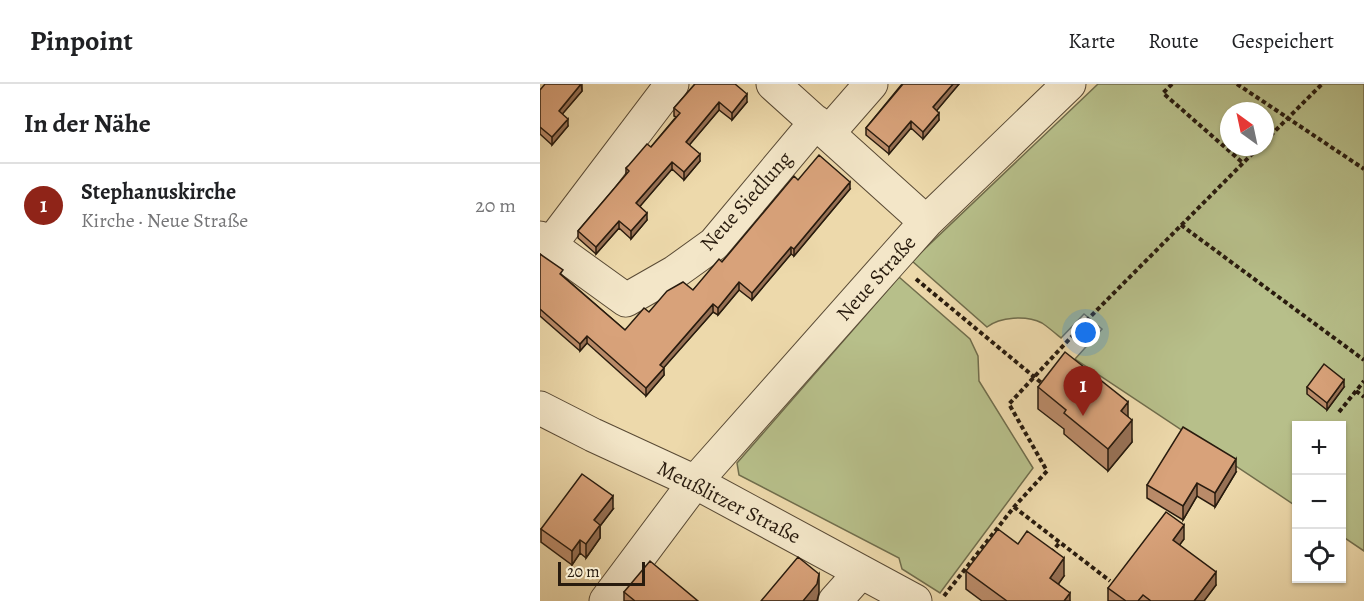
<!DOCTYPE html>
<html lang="de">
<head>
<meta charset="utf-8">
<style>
	:root { --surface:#fff; --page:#f2f2f2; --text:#202124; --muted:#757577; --line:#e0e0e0; --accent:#8f2418 }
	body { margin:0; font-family:Alegreya,serif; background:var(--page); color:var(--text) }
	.controls { position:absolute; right:18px; bottom:18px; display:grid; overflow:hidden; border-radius:0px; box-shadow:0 2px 4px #0004 }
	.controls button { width:54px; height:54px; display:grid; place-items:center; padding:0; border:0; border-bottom:2px solid var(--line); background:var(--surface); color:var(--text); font:30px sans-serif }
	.compass { position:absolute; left:680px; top:18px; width:54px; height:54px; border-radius:50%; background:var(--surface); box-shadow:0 2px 4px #0004; rotate:327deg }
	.scale { position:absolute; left:18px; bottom:15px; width:87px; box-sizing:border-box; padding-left:6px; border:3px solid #281b0e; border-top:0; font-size:16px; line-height:21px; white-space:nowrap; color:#281b0e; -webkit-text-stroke:4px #f3e6c8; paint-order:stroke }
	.you { position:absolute; left:546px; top:249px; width:21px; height:21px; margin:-15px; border:4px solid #fff; border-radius:50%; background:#1a73e8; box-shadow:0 0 0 9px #1a73e833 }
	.badge { display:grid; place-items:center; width:39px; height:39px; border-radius:50%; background:var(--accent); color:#fff; font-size:20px; font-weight:700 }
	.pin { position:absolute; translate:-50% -50px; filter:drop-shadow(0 2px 3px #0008) }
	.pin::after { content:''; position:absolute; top:32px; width:21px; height:18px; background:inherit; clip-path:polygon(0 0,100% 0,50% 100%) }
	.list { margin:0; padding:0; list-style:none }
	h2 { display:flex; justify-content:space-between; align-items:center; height:78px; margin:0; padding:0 24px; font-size:26px }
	h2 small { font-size:20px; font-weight:400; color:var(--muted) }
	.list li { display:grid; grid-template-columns:39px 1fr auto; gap:18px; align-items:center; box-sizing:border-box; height:84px; padding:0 24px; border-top:2px solid var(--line) }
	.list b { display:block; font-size:22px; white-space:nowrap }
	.list p { margin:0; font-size:20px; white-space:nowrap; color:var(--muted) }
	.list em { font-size:20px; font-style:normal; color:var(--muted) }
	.icon { flex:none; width:33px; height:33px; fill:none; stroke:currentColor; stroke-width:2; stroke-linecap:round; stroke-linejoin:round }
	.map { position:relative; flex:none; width:824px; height:517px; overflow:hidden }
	header { display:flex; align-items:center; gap:36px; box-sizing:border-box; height:84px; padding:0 30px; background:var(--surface); border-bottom:2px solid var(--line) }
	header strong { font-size:28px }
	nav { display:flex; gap:33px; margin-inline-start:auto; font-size:21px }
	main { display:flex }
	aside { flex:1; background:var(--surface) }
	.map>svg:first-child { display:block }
</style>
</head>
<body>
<header>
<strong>Pinpoint</strong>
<nav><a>Karte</a><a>Route</a><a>Gespeichert</a></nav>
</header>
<main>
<aside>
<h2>In der Nähe<small></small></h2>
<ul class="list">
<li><span class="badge">1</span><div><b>Stephanuskirche</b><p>Kirche · Neue Straße</p></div><em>20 m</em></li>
</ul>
</aside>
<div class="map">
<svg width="824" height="517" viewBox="0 0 824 517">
	<rect width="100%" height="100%" fill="#edd9ab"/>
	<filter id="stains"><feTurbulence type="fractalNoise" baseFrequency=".00333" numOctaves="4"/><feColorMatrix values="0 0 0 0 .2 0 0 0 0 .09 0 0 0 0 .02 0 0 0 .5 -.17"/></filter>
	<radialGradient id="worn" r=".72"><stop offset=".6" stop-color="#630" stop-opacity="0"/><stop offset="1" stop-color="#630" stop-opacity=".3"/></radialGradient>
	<!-- green -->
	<path fill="#b7bf8a" stroke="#706d4c" stroke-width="1.5" fill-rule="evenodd" d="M558 0H824V467L802 452V342H756V422L535 275 562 245 544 230 521 254C515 249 508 243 502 239 486 231 460 233 447 243L372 177ZM689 27H725V63H689Z
		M359 193 430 255 438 272 439 297 493 384 400 509 362 485 359 474 199 391 197 379Z"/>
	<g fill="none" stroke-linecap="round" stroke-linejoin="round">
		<defs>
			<path id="minor" d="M233 0 386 138
				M289 48 331 0
				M0 154 86 216 135 188 174 160 276 38
				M10 161 132 0
				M0 324 53 351 155 398 375 517
				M66 517 155 398 352 176 386 138 529 0
				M295 517 321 488"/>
		</defs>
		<!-- minor casing -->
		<use href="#minor" stroke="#594a35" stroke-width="35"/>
		<!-- path -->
		<path stroke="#281b0e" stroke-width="4" stroke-dasharray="4.5 3" stroke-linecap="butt" d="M632 0 623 9 703 79
			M697 0 824 85
			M725 57 782 0
			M641 141 824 276
			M376 195 504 301
			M816 307 824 313
			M799 328 824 297
			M474 423 570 497
			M511 469 520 458
			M404 512 474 423 507 387 469 320 549 234 719 63"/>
		<!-- minor -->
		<use href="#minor" stroke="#f3e6c8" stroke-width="33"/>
	</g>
	<!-- wall -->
	<path fill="#ba8b69" stroke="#281b0e" stroke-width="1.5" d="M42 0V7L22 30 28 42 12 61 0 50V6Z
		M155 0 207 18 192 36 179 26 149 61 160 77 144 96 132 85 100 122 107 136 91 155 79 144 56 170 38 154V147L86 91V84L111 63 136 33 134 32V24Z
		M362 0H419L396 27 399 36 383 55 371 44 349 70 326 51V44Z
		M258 96 310 105 254 172 251 170 212 216 199 206 178 231 173 228 123 284 124 291 106 312 47 259 40 267 0 232V170L23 192 85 246 109 228 153 206 182 178Z
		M498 303 588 333 592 358 568 387 524 350V345L498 325Z
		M767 303H804L787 326 767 310Z
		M696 388 675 423 657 412 643 436 607 414V401Z
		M73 425 60 442V454L46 474 40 469 32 481 1 458V445Z
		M644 455 639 461 676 501 664 517H568V504Z
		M426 487 524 492 518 500 530 517H442L426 505Z
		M84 508 158 517H84Z"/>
	<!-- shaded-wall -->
	<path fill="#977155" stroke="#281b0e" stroke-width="1.5" d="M41 0 42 7 19 34V27Z
		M413 0H419L393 31V23Z
		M207 10V18L192 36V29Z
		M179 18V26L146 65V58Z
		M399 29V36L383 55V48Z
		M28 35V42L12 61V53Z
		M371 37V44L349 70V63Z
		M160 70V77L144 96V88Z
		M132 78V85L96 127V119Z
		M310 98V105L254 172V165Z
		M107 129V136L91 155V147Z
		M79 137V144L56 170V163Z
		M251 163V170L212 216V209Z
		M199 198V206L178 231V224Z
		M173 220V228L120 288V281Z
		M47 252V259L40 267V260Z
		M124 284V291L106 312V304Z
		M804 296V303L787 326V319Z
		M588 318V339L581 327Z
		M592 336V358L568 387V365Z
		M696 375V388L675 423V409Z
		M657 399V412L643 436V422Z
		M73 412V425L60 442V454L46 474V460L54 436Z
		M644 441V455L633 470V456Z
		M40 456V469L32 481V467Z
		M524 474V492L510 512V494Z
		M676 488V501L664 517H654Z
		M279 490V509L277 517H263Z
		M530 509V517H524Z"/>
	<!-- building -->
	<path fill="#d8a27a" stroke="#281b0e" stroke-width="1.5" d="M5 0H41L19 27 28 35 12 53 0 43V6Z
		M155 0H195L207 10 192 29 179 18 146 58 160 70 144 88 132 78 96 119 107 129 91 147 79 137 56 163 38 147 89 87 86 84 89 81 107 60 111 63 140 29 134 24Z
		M363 0H413L393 23 399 29 383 48 371 37 349 63 326 44Z
		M279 71 310 98 254 165 251 163 212 209 199 198 178 224 173 220 120 281 124 284 106 304 47 252 40 260 0 225V170L23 186 20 190 85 246 104 224 109 228 127 207 143 198 153 206 179 175 182 178 254 92 258 96Z
		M525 268 588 318 581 327 592 336 568 365 524 329 526 326 498 303Z
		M784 280 804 296 787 319 767 303Z
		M643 343 696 375 675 409 657 399 643 422 607 401Z
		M42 390 73 412 54 436 60 441 46 460 40 456 32 467 1 445Z
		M626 428 644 441 633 456 676 488 654 517H611L603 511 598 517H586L568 504Z
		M458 445 478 460 487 447 524 474 510 494 530 509 524 517H467L426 487Z
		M258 473 279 490 277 500 263 517H221Z
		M110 477 158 517H95L84 508Z"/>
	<g text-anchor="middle" stroke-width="4.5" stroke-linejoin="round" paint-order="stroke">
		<!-- street labels -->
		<g font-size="21" fill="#281b0e" stroke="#f3e6c8">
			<text transform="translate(206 117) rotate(-48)" y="7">Neue Siedlung</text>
			<text transform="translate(336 194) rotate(-48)" y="7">Neue Straße</text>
			<text transform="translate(189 418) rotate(27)" y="7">Meußlitzer Straße</text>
		</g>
	</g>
	<rect width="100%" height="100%" filter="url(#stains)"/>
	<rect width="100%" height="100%" fill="url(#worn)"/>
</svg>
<div class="controls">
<button>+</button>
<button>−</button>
<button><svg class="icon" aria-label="locate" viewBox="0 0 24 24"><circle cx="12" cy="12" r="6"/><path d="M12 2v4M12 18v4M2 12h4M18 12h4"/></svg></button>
</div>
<svg class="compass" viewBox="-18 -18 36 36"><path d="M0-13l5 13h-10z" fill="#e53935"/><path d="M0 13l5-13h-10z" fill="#757577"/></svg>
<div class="scale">20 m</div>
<div class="you"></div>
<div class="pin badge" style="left:543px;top:332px">1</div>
</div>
</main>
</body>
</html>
